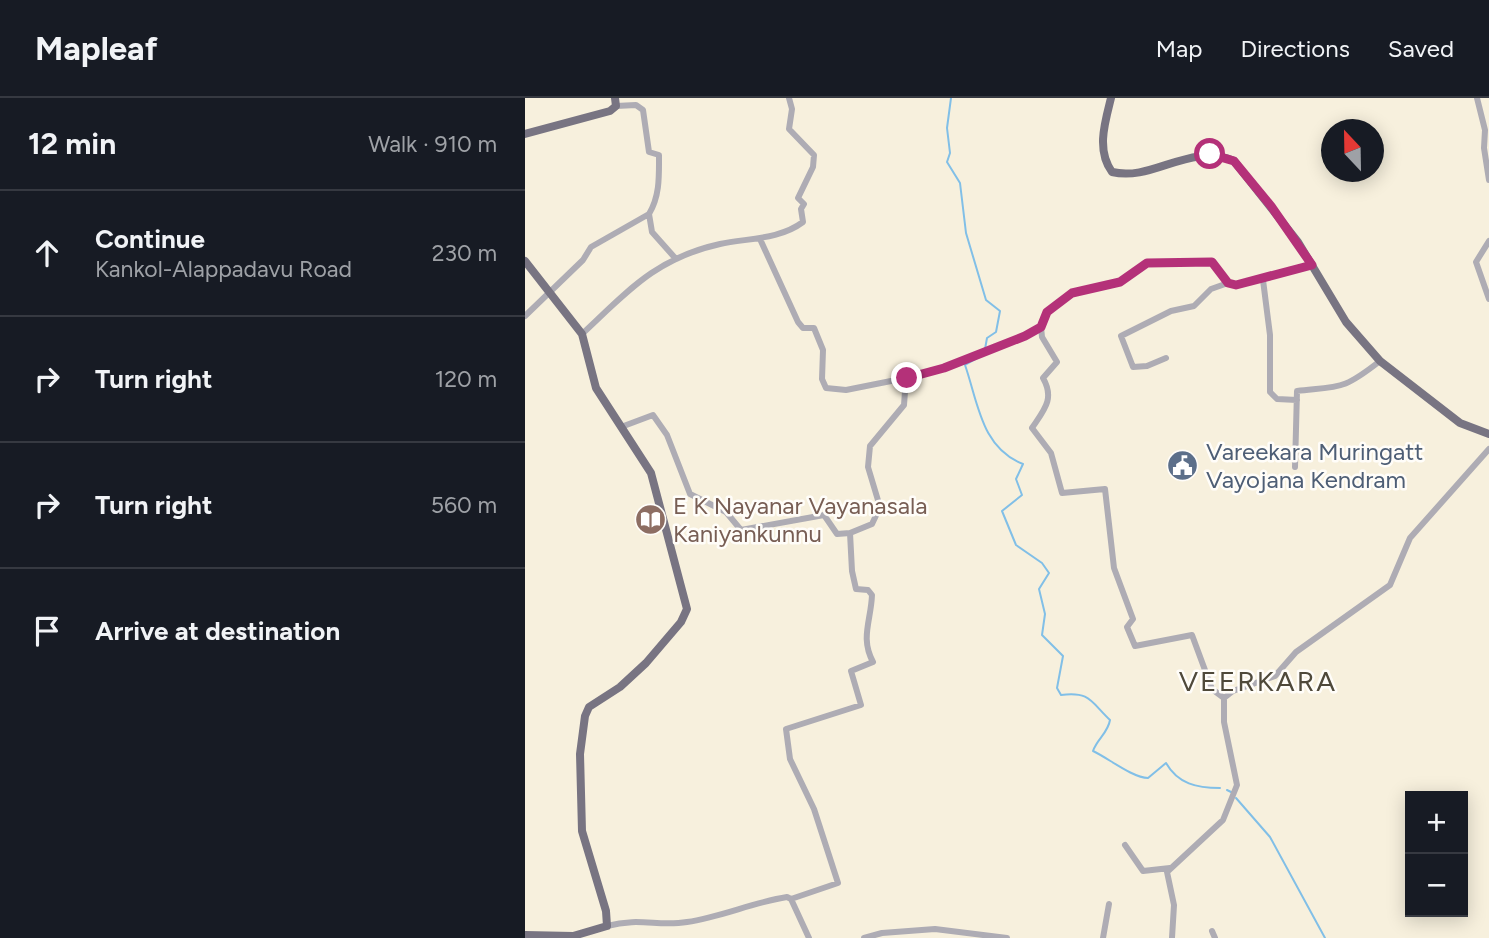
<!DOCTYPE html>
<html lang="en">
<head>
<meta charset="utf-8">
<style>
	:root { --surface:#171b24; --page:#242831; --text:#f1f3f6; --muted:#9ea1a6; --line:#363941 }
	body { margin:0; font-family:Figtree,sans-serif; background:var(--page); color:var(--text) }
	.controls { position:absolute; right:21px; bottom:21px; display:grid; overflow:hidden; border-radius:0px; box-shadow:0 4px 18px #0003 }
	.controls button { width:63px; height:63px; display:grid; place-items:center; padding:0; border:0; border-bottom:2px solid var(--line); background:var(--surface); color:var(--text); font:35px sans-serif }
	.compass { position:absolute; left:796px; top:21px; width:63px; height:63px; border-radius:50%; background:var(--surface); box-shadow:0 4px 18px #0003; rotate:338deg }
	.stop { position:absolute; width:21px; height:21px; margin:-16px; border:5px solid #b43179; border-radius:50%; background:#fff }
	.stop.end { background:#b43179; border-color:#fff; box-shadow:0 2px 7px #0008 }
	.list { margin:0; padding:0; list-style:none }
	h2 { display:flex; justify-content:space-between; align-items:center; height:91px; margin:0; padding:0 28px; font-size:30px }
	h2 small { font-size:23px; font-weight:400; color:var(--muted) }
	.list li { display:grid; grid-template-columns:46px 1fr auto; gap:21px; align-items:center; box-sizing:border-box; height:126px; padding:0 28px; border-top:2px solid var(--line) }
	.list b { display:block; font-size:26px; white-space:nowrap }
	.list p { margin:0; font-size:23px; white-space:nowrap; color:var(--muted) }
	.list em { font-size:23px; font-style:normal; color:var(--muted) }
	.icon { flex:none; width:38px; height:38px; fill:none; stroke:currentColor; stroke-width:2; stroke-linecap:round; stroke-linejoin:round }
	.map { position:relative; flex:none; width:964px; height:840px; overflow:hidden }
	header { display:flex; align-items:center; gap:42px; box-sizing:border-box; height:98px; padding:0 35px; background:var(--surface); border-bottom:2px solid var(--line) }
	header strong { font-size:33px }
	nav { display:flex; gap:38px; margin-inline-start:auto; font-size:24px }
	main { display:flex }
	aside { flex:1; background:var(--surface) }
	.map>svg:first-child { display:block }
</style>
</head>
<body>
<header>
<strong>Mapleaf</strong>
<nav><a>Map</a><a>Directions</a><a>Saved</a></nav>
</header>
<main>
<aside>
<h2>12 min<small>Walk · 910 m</small></h2>
<ul class="list">
<li><svg class="icon" aria-label="ahead" viewBox="0 0 24 24"><path d="M12 20V5M6 11l6-6 6 6"/></svg><div><b>Continue</b><p>Kankol-Alappadavu Road</p></div><em>230 m</em></li>
<li><svg class="icon" aria-label="right" viewBox="0 0 24 24"><path d="M7 20v-9h11M14 6l5 5-5 5"/></svg><div><b>Turn right</b></div><em>120 m</em></li>
<li><svg class="icon" aria-label="right" viewBox="0 0 24 24"><path d="M7 20v-9h11M14 6l5 5-5 5"/></svg><div><b>Turn right</b></div><em>560 m</em></li>
<li><svg class="icon" aria-label="arrive" viewBox="0 0 24 24"><path d="M6 21V4h12l-3 4 3 4H6"/></svg><div><b>Arrive at destination</b></div></li>
</ul>
</aside>
<div class="map">
<svg width="964" height="840" viewBox="0 0 964 840">
	<rect width="100%" height="100%" fill="#f7f0dd"/>
	<g fill="none" stroke-linecap="round" stroke-linejoin="round">
		<!-- stream -->
		<path stroke="#81bfe7" stroke-width="2" d="M426 0 422 30 425 55 422 64 435 85 441 135 461 202 475 213 471 234 462 240 460 251
			M458 257 440 267C453 304 456 350 498 366L491 381 497 397 477 413 491 447 517 465 524 475 514 491 520 516 517 537 538 558 532 590 536 597C565 593 566 604 585 622 583 635 572 641 568 653 583 660 608 680 623 680L641 665C653 686 672 690 695 690
			M702 692 708 695
			M711 700 745 739 800 840"/>
		<!-- minor -->
		<path stroke="#aeacb4" stroke-width="6" d="M952 0 960 32 959 50 964 82
			M91 8 111 7 118 12 124 54 134 57C134 78 135 98 124 116L127 134 151 161
			M235 141 273 224 278 230H289L298 252 297 281 301 290 321 292 381 280
			M964 143 951 164 964 201
			M738 182 745 237V294L752 301 772 302
			M0 218 58 162 66 149 124 116
			M516 229 517 239 532 264 518 280C530 301 519 312 507 330L526 355 537 395 580 391 589 470 608 521 602 529 610 548 667 537 687 591 699 600
			M57 236C102 194 131 160 195 146 222 140 254 142 278 124L276 111 279 106 273 100 288 69 289 57 264 31 267 11 264 0
			M641 260 622 268 608 269 596 238 646 213 669 208 686 191 703 185
			M96 329 128 317 142 337 165 396 201 414 216 432 299 417 312 436 325 435 327 473 331 491 343 492 347 497C346 523 335 540 348 564L326 573 336 607 261 631 265 661 289 711 313 785 266 801
			M770 369 772 293C816 288 818 292 855 263
			M325 435 347 426 355 409 343 369 345 348 379 307 381 280 419 270 500 238 516 229 522 214 547 195 595 184 622 165 687 164 703 185 711 187 787 167
			M600 747 618 773 645 770
			M82 828C115 819 133 829 162 824 196 819 229 804 262 799L266 801 284 840
			M687 833 690 840
			M339 840 357 835 410 831 482 840
			M578 840 584 806
			M647 840 649 807 642 774 698 722 712 687 699 624V600L708 593 750 578 771 554 865 487 885 440 964 351"/>
		<!-- major -->
		<path stroke="#787482" stroke-width="8" d="M586 0C580 24 571 52 587 74 628 84 664 44 709 63L773 144 821 224 855 263 935 325 964 336
			M0 36 85 13 91 8 90 0
			M0 163 57 236 71 290 126 375 162 511 156 524 121 565 95 589 64 609 60 618 55 656 57 733 81 813 82 828 48 838 0 837"/>
	</g>
	<g fill="none" stroke-linecap="round" stroke-linejoin="round">
		<!-- route -->
		<path stroke="#b43179" stroke-width="9" d="M382 280 419 270 500 238 516 229 522 214 547 195 595 184 622 165 687 164 703 185 711 187 787 167 746 108 709 63 685 56"/>
	</g>
	<!-- icons -->
	<defs>
		<symbol id="civic-disc" viewBox="-11 -11 22 22"><circle r="9.5" fill="#5c6f8a" stroke="#fffdf9"/><path d="M-.6-6.5H3V-4.5H.6V-3L4-1V1h2V6H-6V1h2V-1L-.6-3ZM-1.2 2.5V6h2.4V2.5Z" fill="#fff"/></symbol>
		<symbol id="library-disc" viewBox="-11 -11 22 22"><circle r="9.5" fill="#8d6e63" stroke="#fffdf9"/><path d="M-6-4Q-3-5.5-.7-3.5V5Q-3 3-6 4ZM6-4Q3-5.5 .7-3.5V5Q3 3 6 4Z" fill="#fff"/></symbol>
	</defs>
	<g fill-rule="evenodd">
		<use href="#civic-disc" x="640" y="350" width="35" height="35"/>
		<use href="#library-disc" x="108" y="404" width="35" height="35"/>
	</g>
	<g text-anchor="middle" stroke-width="5" stroke-linejoin="round" paint-order="stroke">
		<!-- service labels -->
		<g font-size="24" fill="#4e5e75" stroke="#fffdf9" text-anchor="start">
			<text x="681" y="362">Vareekara Muringatt<tspan x="681" dy="28">Vayojana Kendram</tspan></text>
		</g>
		<!-- education labels -->
		<g font-size="24" fill="#785e54" stroke="#fffdf9" text-anchor="start">
			<text x="148" y="416">E K Nayanar Vayanasala<tspan x="148" dy="28">Kaniyankunnu</tspan></text>
		</g>
		<!-- quarter labels -->
		<g font-size="28" letter-spacing="2" fill="#4f493a" stroke="#fffdf9">
			<text x="733" y="593">VEERKARA</text>
		</g>
	</g>
</svg>
<div class="controls">
<button>+</button>
<button>−</button>
</div>
<svg class="compass" viewBox="-18 -18 36 36"><path d="M0-13l5 13h-10z" fill="#e53935"/><path d="M0 13l5-13h-10z" fill="#9ea1a6"/></svg>
<div class="stop" style="left:685px;top:56px"></div>
<div class="stop end" style="left:382px;top:280px"></div>
</div>
</main>
</body>
</html>
